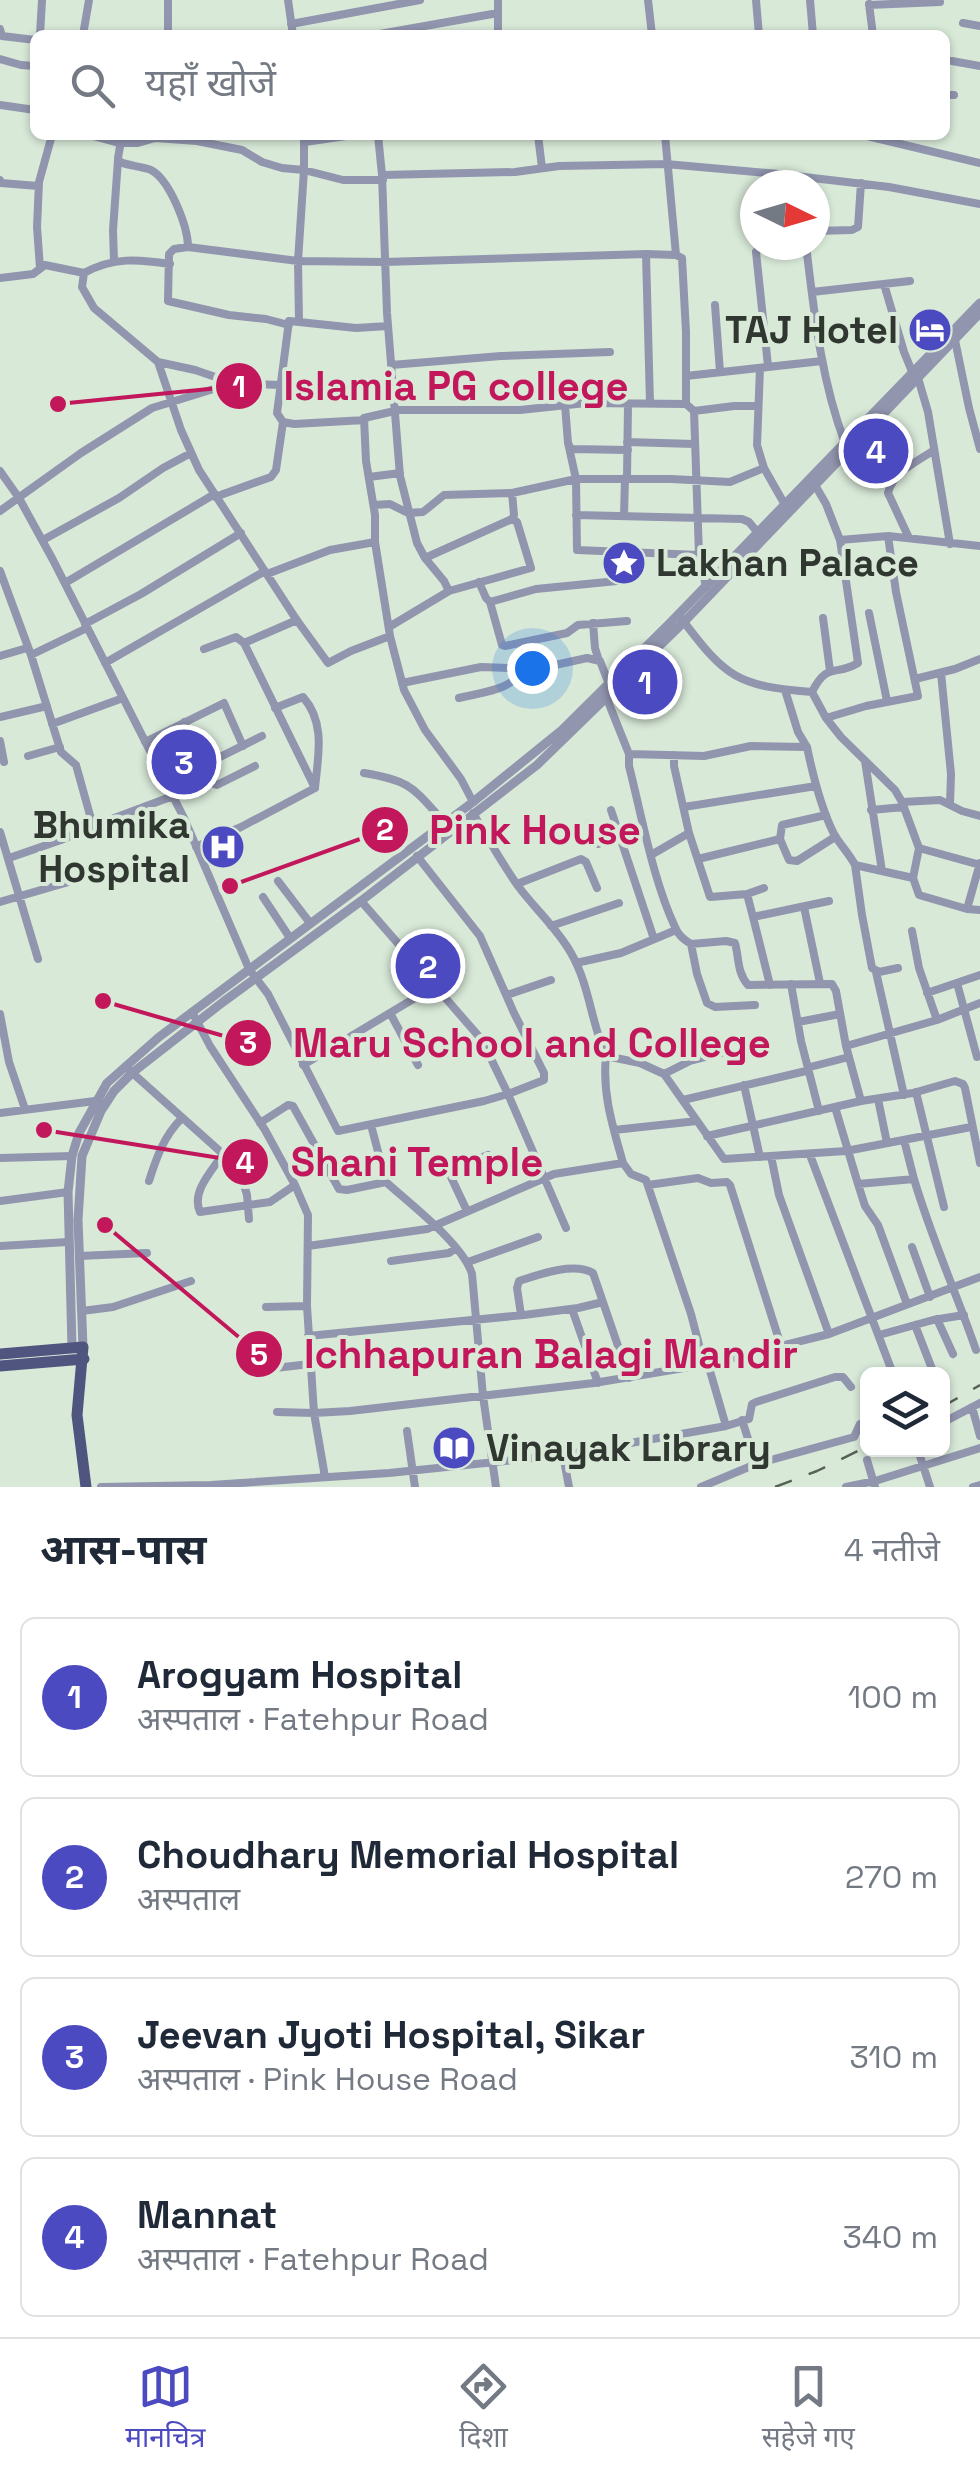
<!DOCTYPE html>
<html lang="hi">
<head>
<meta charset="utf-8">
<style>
	:root { --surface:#fff; --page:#f6f6f7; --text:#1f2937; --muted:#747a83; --line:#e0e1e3; --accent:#4c4ac0 }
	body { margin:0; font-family:"Space Grotesk","Noto Sans Devanagari",sans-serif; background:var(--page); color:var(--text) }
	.controls { position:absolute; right:30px; bottom:30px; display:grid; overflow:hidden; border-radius:15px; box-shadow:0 2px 8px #0004 }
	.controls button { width:90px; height:90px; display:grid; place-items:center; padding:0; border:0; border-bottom:2px solid var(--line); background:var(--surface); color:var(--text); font:50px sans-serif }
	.compass { position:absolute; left:740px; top:170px; width:90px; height:90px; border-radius:50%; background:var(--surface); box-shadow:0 2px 8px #0004; rotate:95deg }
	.you { position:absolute; left:532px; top:668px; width:35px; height:35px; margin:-25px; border:8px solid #fff; border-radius:50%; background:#1a73e8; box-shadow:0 0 0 15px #1a73e833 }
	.badge { display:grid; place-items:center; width:65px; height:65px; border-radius:50%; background:var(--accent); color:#fff; font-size:32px; font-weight:700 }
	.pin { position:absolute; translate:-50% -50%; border:5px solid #fff; box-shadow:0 2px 10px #0006 }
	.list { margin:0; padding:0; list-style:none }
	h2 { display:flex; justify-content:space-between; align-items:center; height:130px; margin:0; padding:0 40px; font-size:42px }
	h2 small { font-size:32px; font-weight:400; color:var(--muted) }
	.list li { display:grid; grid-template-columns:65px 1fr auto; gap:30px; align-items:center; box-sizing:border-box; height:160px; margin:0 20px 20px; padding:0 20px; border:2px solid var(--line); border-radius:15px }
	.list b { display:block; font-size:38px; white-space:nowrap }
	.list p { margin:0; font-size:32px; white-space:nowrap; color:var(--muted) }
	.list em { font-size:32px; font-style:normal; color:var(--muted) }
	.icon { flex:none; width:55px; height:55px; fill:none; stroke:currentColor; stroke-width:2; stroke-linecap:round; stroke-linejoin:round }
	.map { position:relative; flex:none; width:980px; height:1487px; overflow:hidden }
	.search { position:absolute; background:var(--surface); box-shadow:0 2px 8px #0004; left:30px; right:30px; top:30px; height:110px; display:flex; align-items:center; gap:25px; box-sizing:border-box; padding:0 35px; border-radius:15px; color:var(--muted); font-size:38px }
	.sheet { height:850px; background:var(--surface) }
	nav { display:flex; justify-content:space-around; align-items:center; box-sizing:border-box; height:140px; border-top:2px solid var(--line); background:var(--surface); font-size:28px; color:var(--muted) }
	nav a { display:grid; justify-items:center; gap:5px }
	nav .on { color:var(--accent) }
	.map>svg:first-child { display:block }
</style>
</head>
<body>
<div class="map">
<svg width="980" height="1487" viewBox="0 0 980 1487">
	<rect width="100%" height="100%" fill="#d8e9d8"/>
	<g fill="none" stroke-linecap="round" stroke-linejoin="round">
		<!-- minor -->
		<path stroke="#9195ae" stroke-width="8" d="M168 0V35
			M288 0 293 35
			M648 0 652 35
			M756 0 759 35
			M810 0 813 35
			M869 4 873 35
			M869 5 940 2
			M963 23 980 26
			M291 24 420 0
			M0 29 2 36 35 40
			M40 35 42 0
			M83 35 89 0
			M374 35 498 13V0
			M498 35V13
			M0 59 21 65 35 66
			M952 61 980 66
			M945 95H954
			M0 105 35 110
			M89 135 119 143H138L155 138 197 141 242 150 262 162 282 168 304 170 343 180H383
			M122 135 118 158 120 162C129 166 141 166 151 170 170 180 188 227 188 247
			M304 135V170L298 261 299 322 289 321 277 413 283 422 294 424 365 420
			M378 135 382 175 387 313 400 476 417 543 425 558 444 581 449 591 389 627
			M538 135 542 168
			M665 135 676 255
			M863 135 980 163
			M305 142 353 135
			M382 175 515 172 559 166 666 164 779 174 889 187 980 204
			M0 180 1 183 38 186
			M815 231 852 230 858 227 861 183
			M806 245C814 312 821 380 845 443
			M756 252 768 366
			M646 254 650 403
			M114 261 113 230 118 160
			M170 264C138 259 113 257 84 273L82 287 94 308 158 362 195 370 233 383 280 385
			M40 268 37 227 39 182 52 135
			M0 278 33 274 45 265 84 273
			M884 284 904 352 913 374
			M812 292 910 281
			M715 305 720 372
			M299 322 356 328 388 326
			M289 325 266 319 229 315 168 301 169 254 174 249 188 247 298 261 384 262 646 254 676 255 682 258 686 332V404L694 411 699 555 706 587
			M955 340 969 408 980 449
			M158 362 181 430 199 470 296 619 328 663 351 651 390 636
			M391 365 501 356 610 352
			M760 368 757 445 764 468 785 505
			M686 376 822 361
			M918 378 928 412 950 544
			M565 405 568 443 571 449 628 450
			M694 411 734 406H757
			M627 442 694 444
			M568 443 576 479 577 550 699 555
			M0 471 19 498 53 560 184 818 249 969 268 994 338 1131 484 1101 508 1094 566 1228
			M369 477 400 473
			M627 478 628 404
			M815 485 826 504 840 540 888 536 980 546
			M215 497 271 477 276 470 283 422
			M374 505 390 504 408 513 423 512 444 495 512 493 576 479H671L730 482 764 468
			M0 511 81 453 152 408 233 383
			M576 515 742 519 749 522 758 533
			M624 516 625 478
			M909 538 888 493C893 472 917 462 934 450
			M43 540 119 498 163 468 191 453
			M425 558 512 519 514 515 512 493
			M0 571 31 655 61 752 76 765 93 826
			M267 574 330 550 375 542
			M479 582 486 598 490 602 536 589 627 580
			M65 583 213 495
			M449 591 531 568 517 522 512 519
			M490 602 502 645 505 646 567 633 578 625 627 621
			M869 613 887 701
			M681 618C726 678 737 686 812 692L826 718 841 737 895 790 902 802 919 848 980 865
			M823 618 830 671
			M593 623 595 648 599 661
			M85 624 141 594 241 533
			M244 643 315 788
			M204 649 236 637 244 643 297 620
			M31 655 87 628
			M0 656 27 648
			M105 663 265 571
			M941 673 951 774 950 804
			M915 679 955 669 980 659
			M402 683 481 667 537 669 587 658 600 661 609 684
			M785 690 798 732 807 747
			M812 692C828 661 835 677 858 663L840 540
			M605 694 629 754 704 756 751 746 807 747C813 776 820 805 833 832 839 844 849 853 855 865L913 878 919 895 967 909 980 910
			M459 698C488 691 506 691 528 669
			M275 708 303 697C326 723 318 756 315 788
			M0 717 47 706
			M826 718 866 706 918 696 896 592 888 536
			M184 722 214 784 217 785 255 766
			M52 724 123 698
			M0 741 4 762
			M145 742 224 703 243 746
			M629 754V766C642 817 653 880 675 927 678 935 684 940 691 944L726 941 735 943C739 957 737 973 748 985L832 984 836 991 846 1046 861 1101
			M674 755V766L689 833 710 897 747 894 753 917 829 901
			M28 756 60 747
			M865 761 882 871
			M364 773C412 781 413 788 445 823
			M166 784 262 736
			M473 802 461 779 425 730 404 690 390 636 375 542V515L366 461 364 418 399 410H520L586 403 686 404
			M902 802 940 800 962 811 980 816
			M684 807 816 786
			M611 810 654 939
			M871 810 904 807
			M473 813C487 837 501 862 518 886 535 909 557 928 571 953 590 986 591 1023 606 1056L640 1063 664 1074 724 1159 846 1151 971 1127
			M826 815 782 825 780 839 789 860 797 861 835 837
			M589 824 598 844 620 836
			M0 832 38 959
			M196 847 241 827 315 788
			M651 855 689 833
			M9 858 61 840 93 826 173 796
			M698 859 780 839
			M855 865 862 915 872 968 879 972 898 968
			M913 878 919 848
			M278 881 310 923
			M517 884 581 859 586 862 597 888
			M747 894 764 888
			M263 897 290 938
			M361 901 482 1040 508 1094 544 1080V1073L514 1013 480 936 417 856
			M0 902 120 867
			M804 907 820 983
			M967 909 980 863
			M753 917 770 985
			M551 926 619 903
			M912 931 919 968 937 1020
			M691 944 697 974 707 1003 715 1007 755 1005
			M576 963 621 953 676 930
			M876 972 904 1095
			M957 983 977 1057
			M791 984 801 1041 819 1111
			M927 993 980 975
			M507 995 551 980
			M192 1012 210 1046 265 1130 295 1185 308 1215 307 1306 314 1413 350 1411 594 1383 708 1364 829 1334 980 1277
			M390 1013 418 1065
			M0 1014 9 1062 25 1109
			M798 1022 840 1014
			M846 1046 937 1020 980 1003
			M606 1056C602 1094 613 1127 623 1163
			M303 1065 435 986
			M128 1069 223 1154 242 1178 247 1195 249 1219
			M664 1074 690 1061 729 1051
			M744 1085 760 1157
			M916 1092 944 1207
			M878 1099 887 1143
			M683 1100 806 1071 810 1067 849 1057
			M835 1107 858 1184 914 1179C931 1237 956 1292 976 1350
			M0 1113 95 1101
			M260 1123 288 1105 293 1106 339 1189 347 1190 386 1182C410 1204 463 1244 472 1274L483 1396 496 1487
			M371 1125 386 1182
			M614 1130 697 1121
			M707 1136 861 1101 913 1093 955 1081 963 1084 965 1088 980 1163
			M904 1140 914 1179
			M223 1154C211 1172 191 1192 200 1212L270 1202 295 1185
			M810 1155 893 1374
			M771 1156 779 1195 829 1334
			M0 1158 72 1156
			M149 1181C157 1156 164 1136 182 1118
			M858 1184 865 1206 878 1225 907 1304
			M648 1185 698 1178 711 1183 727 1182 730 1185 781 1346
			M0 1201 68 1192
			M467 1211 451 1177V1169L488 1155
			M0 1246 68 1242
			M308 1246 427 1229 554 1174 623 1163 631 1174 646 1180 691 1314 704 1364
			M912 1247 930 1297
			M79 1256 147 1253
			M391 1261 449 1253 456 1248
			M468 1262 538 1237
			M266 1307 307 1306
			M572 1309 598 1383
			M82 1311 113 1307 191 1281
			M521 1315 517 1288 519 1281C540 1274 574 1262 593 1273L629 1378
			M937 1319 953 1354
			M915 1325 934 1374
			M879 1335 933 1320 964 1315
			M308 1336 524 1315 578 1308 603 1302
			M708 1364 726 1426
			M266 1369 310 1364
			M972 1407 980 1436
			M277 1412 314 1413 325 1477
			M742 1420 756 1464
			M942 1423 980 1403
			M407 1431 415 1487
			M918 1450 930 1487
			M563 1455 569 1487
			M867 1460 875 1487
			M101 1487 211 1485 389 1473 563 1455 726 1426 749 1419 752 1404 756 1402 835 1377H843L851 1387
			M701 1487 756 1464 854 1437 860 1424 868 1420
			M846 1487 875 1481 980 1448
			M973 1487 980 1485"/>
		<!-- tertiary -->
		<path stroke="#9195ae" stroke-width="9" d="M72 1347 68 1192 72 1156 79 1133 107 1083 159 1037 473 802 562 730 670 623 980 303
			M83 1347 78 1220 82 1156 101 1111 114 1091 132 1073 223 1002 361 901 537 765 684 622 980 313"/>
		<!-- primary -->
		<path stroke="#50557f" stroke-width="11" d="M0 1354 83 1347 77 1415 86 1487
			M0 1366 84 1359"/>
		<!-- rail -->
		<path stroke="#575f57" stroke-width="2.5" stroke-dasharray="18 18" stroke-linecap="butt" d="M942 1407 980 1385
			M775 1487 817 1471 868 1446"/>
	</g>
	<!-- icons -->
	<defs>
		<symbol id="hotel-disc" viewBox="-11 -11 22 22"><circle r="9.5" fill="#4c4ac0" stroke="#d8e9d8"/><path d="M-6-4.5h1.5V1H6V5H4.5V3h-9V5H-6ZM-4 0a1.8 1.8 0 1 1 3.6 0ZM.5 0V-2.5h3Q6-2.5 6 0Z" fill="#fff"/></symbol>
		<symbol id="sight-disc" viewBox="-11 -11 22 22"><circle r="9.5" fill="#4c4ac0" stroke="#d8e9d8"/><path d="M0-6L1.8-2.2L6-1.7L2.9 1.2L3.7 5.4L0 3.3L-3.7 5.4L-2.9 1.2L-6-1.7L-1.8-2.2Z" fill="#fff"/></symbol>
		<symbol id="hospital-disc" viewBox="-11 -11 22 22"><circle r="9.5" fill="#4c4ac0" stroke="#d8e9d8"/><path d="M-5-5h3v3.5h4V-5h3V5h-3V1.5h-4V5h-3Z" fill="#fff"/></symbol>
		<symbol id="library-disc" viewBox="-11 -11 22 22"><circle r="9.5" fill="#4c4ac0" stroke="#d8e9d8"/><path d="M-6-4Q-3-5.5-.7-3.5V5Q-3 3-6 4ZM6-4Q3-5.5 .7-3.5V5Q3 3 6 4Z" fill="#fff"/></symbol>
	</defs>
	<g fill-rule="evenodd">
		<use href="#hotel-disc" x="905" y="305" width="50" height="50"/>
		<use href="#sight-disc" x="599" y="538" width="50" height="50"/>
		<use href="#hospital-disc" x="198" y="822" width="50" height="50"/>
		<use href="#library-disc" x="429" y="1423" width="50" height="50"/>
	</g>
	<g text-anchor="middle" stroke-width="8" stroke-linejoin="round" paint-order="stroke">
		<!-- poi labels -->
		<g font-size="38" font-weight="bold" fill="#303630" stroke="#d8e9d8" text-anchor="end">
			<text x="898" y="343">TAJ Hotel</text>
			<text x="656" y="576" text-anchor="start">Lakhan Palace</text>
			<text x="190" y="838">Bhumika<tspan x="190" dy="44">Hospital</tspan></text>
			<text x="486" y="1461" text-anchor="start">Vinayak Library</text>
		</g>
	</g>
	<!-- callouts -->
	<path fill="none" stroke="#c2185b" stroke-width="4" d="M58 404L239 386M230 886L385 830M103 1001L248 1043M44 1130L245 1162M105 1225L259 1354"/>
	<g fill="#c2185b" stroke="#d8e9d8" stroke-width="4">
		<circle cx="58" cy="404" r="10"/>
		<circle cx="230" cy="886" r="10"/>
		<circle cx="103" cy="1001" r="10"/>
		<circle cx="44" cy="1130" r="10"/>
		<circle cx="105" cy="1225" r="10"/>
		<circle cx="239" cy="386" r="25"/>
		<circle cx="385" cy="830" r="25"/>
		<circle cx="248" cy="1043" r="25"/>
		<circle cx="245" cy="1162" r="25"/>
		<circle cx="259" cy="1354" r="25"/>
	</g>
	<g font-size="30" text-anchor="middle" font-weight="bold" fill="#fff">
		<text x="239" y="397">1</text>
		<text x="385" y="840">2</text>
		<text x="248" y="1053">3</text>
		<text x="245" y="1173">4</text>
		<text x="259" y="1365">5</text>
	</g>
	<g font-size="40" text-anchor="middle" font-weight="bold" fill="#c2185b" stroke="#d8e9d8" stroke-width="8" stroke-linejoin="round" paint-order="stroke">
		<text x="456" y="400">Islamia PG college</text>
		<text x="535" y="844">Pink House</text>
		<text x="532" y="1057">Maru School and College</text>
		<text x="417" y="1176">Shani Temple</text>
		<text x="551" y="1368">Ichhapuran Balagi Mandir</text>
	</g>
</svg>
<div class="controls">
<button><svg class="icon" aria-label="layers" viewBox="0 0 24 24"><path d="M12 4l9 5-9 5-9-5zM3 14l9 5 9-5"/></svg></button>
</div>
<svg class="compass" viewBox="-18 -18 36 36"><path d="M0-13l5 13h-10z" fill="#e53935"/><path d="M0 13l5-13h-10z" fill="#747a83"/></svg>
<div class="you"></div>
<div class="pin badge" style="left:645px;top:682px">1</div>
<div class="pin badge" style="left:428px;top:966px">2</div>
<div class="pin badge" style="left:184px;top:762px">3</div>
<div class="pin badge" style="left:876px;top:451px">4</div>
<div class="search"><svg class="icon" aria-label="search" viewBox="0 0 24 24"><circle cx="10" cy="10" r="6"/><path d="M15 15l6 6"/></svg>यहाँ खोजें</div>
</div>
<section class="sheet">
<h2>आस-पास<small>4 नतीजे</small></h2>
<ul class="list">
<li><span class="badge">1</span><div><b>Arogyam Hospital</b><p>अस्पताल · Fatehpur Road</p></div><em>100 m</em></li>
<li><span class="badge">2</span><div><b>Choudhary Memorial Hospital</b><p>अस्पताल</p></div><em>270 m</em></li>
<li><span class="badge">3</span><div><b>Jeevan Jyoti Hospital, Sikar</b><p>अस्पताल · Pink House Road</p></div><em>310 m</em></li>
<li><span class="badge">4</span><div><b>Mannat</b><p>अस्पताल · Fatehpur Road</p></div><em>340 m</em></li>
</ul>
</section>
<nav>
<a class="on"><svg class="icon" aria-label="map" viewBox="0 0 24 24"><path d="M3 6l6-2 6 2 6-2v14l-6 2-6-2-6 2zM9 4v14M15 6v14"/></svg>मानचित्र</a>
<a><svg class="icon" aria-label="directions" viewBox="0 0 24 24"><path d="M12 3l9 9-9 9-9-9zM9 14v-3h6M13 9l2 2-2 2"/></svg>दिशा</a>
<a><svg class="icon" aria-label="saved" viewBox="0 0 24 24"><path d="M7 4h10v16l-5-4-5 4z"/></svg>सहेजे गए</a>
</nav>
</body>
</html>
